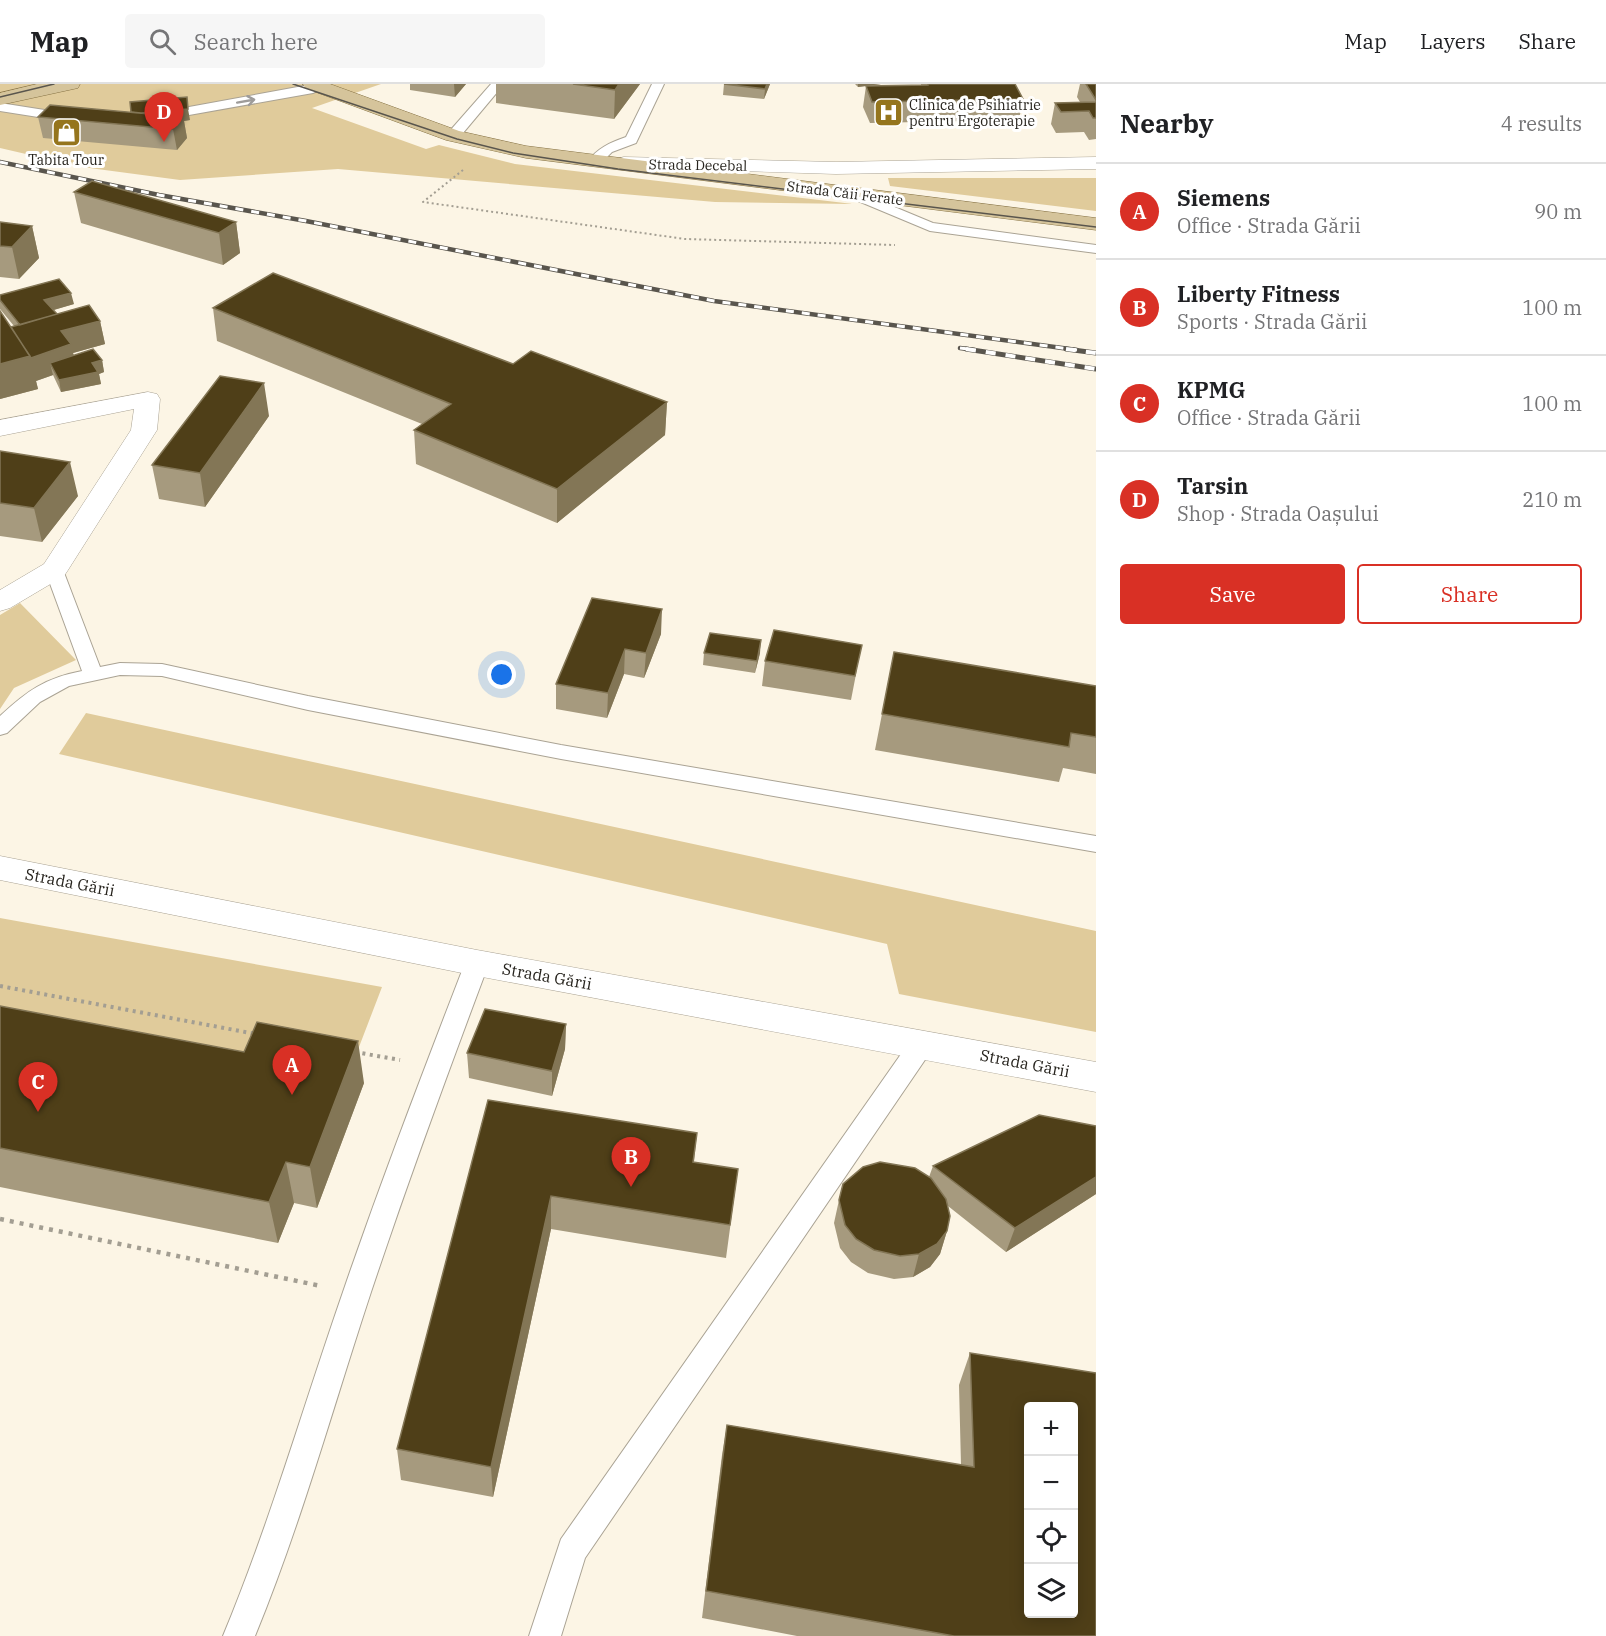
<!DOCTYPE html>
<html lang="en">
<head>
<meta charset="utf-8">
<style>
	:root { --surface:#fff; --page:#f6f6f6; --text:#202124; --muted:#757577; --line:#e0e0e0; --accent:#d93025 }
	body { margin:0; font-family:"IBM Plex Serif",serif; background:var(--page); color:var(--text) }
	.controls { position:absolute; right:18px; bottom:18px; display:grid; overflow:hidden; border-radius:6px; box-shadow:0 3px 15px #0003 }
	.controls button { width:54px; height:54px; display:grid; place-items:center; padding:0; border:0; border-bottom:2px solid var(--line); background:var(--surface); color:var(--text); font:30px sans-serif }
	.you { position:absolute; left:502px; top:591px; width:21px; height:21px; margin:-15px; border:4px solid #fff; border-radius:50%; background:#1a73e8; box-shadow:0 0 0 9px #1a73e833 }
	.badge { display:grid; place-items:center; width:39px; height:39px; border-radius:50%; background:var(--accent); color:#fff; font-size:20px; font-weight:700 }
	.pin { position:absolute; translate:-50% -50px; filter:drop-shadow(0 2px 3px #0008) }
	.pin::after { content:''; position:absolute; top:32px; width:21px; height:18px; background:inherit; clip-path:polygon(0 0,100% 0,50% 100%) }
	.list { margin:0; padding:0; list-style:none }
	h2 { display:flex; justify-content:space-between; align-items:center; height:78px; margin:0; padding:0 24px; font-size:26px }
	h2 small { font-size:20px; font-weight:400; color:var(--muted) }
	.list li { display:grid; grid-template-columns:39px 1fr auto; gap:18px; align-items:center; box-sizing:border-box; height:96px; padding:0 24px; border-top:2px solid var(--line) }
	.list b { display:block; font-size:22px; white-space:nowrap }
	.list p { margin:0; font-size:20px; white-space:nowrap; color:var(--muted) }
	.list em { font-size:20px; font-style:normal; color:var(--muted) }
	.actions { display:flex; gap:12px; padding:18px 24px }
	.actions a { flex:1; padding:14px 0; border:2px solid var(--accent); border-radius:6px; text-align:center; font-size:21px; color:var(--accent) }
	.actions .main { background:var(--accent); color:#fff }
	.icon { flex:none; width:33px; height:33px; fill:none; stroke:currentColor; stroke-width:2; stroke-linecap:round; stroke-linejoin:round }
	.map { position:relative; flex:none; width:1096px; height:1552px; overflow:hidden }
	header { display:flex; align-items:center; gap:36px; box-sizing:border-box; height:84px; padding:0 30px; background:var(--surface); border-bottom:2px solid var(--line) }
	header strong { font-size:28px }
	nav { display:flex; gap:33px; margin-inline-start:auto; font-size:21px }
	.search { width:420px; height:54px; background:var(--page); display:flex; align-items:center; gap:15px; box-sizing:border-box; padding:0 21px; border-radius:6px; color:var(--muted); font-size:22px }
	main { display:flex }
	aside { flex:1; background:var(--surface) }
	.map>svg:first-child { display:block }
</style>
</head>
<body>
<header>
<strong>Map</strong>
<div class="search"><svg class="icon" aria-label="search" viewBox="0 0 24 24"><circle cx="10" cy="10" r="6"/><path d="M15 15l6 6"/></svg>Search here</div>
<nav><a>Map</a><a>Layers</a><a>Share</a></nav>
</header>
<main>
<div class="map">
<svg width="1096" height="1552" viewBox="0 0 1096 1552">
	<rect width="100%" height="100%" fill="#fcf5e5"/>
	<!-- green -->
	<path fill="#e0cb9b" d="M0 0H381L312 24 426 65 439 61 515 80 853 120 715 118 338 85 180 96 82 83 0 64Z
		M888 94H1096V127L890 102Z
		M20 519 76 576 14 604 0 625V531Z
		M86 629 1096 847V948L899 910 887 860 59 670Z
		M0 834 382 903 354 976 240 994 0 948Z"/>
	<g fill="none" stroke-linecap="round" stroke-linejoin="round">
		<defs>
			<path id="lane" d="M314 0 326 2 313 9 189 31 182 27 189 23Z
				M491 0H504L458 55H448L446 52 448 49Z
				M652 0H664L636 59 612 68 599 81H589L587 78C598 64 609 59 626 53Z
				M0 19 70 30 77 34 70 38 0 27Z
				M856 107 933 139 1096 161V169L930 147 851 114 849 111 851 108Z
				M54 480 61 482 63 486 100 583 120 579 162 580 308 612 561 661 1096 752V768L561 675 308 626 162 592 120 591 69 602 40 618 7 649 0 651V632C27 607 45 594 82 587L45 486 47 482Z
				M477 870 485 873 489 879C448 988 408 1097 371 1208 333 1323 301 1440 255 1552H223C270 1439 303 1323 343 1208 381 1097 423 988 465 879L469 873Z
				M922 950 931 953 934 960 931 967 585 1474 561 1552H529L561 1455 913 953Z"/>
			<path id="street" d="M148 308 157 310 160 315 157 346 68 486 64 492 10 524 0 527V506L44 480 131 346 134 325 0 352V336Z"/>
			<path id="secondary" d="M624 73 836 78 1096 73V85L836 90 617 83 614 79 617 75Z
				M0 772 477 866 1096 978V1008L477 892 0 796Z"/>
			<path id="primary" d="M37 0H80L78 4 0 21V9Z
				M303 0H330L459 47 526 62 1096 134V146L526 74 446 56 305 4Z"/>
		</defs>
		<!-- lane casing -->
		<use href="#lane" stroke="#aaa394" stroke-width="2"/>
		<!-- street casing -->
		<use href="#street" stroke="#aaa394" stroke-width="1"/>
		<!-- secondary casing -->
		<use href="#secondary" stroke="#aaa394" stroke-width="1"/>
		<!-- primary casing -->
		<use href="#primary" stroke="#867244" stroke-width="1"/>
		<!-- path-far2 -->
		<path stroke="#a39e92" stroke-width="2" stroke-dasharray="2 3" stroke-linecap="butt" d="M463 86 423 118 685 155 895 161"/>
		<!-- path-far1 -->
		<path stroke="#a39e92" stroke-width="4" stroke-dasharray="3 4.5" stroke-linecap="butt" d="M0 902 256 950
			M355 968 400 976"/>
		<!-- path -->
		<path stroke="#a39e92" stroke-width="4.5" stroke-dasharray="4 6" stroke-linecap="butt" d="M0 1135 321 1202"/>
		<!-- lane -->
		<use href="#lane" fill="#fff" fill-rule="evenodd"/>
		<!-- street -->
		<use href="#street" fill="#fff" fill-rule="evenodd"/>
		<!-- secondary -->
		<use href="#secondary" fill="#fff" fill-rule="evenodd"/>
		<!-- primary -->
		<use href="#primary" fill="#d5c49b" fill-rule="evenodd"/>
		<!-- tram -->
		<path stroke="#59554d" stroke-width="1.5" d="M293 0 457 55 513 69 618 85 1096 143
			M0 13 54 0"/>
		<defs>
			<path id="rail-far1" d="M0 78 159 111 306 137 714 217 1077 266
				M960 264 975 266"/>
			<path id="rail" d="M966 265 1096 285
				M1066 265 1096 269"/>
		</defs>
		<!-- rail-far1 casing -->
		<use href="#rail-far1" stroke="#59554d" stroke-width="4.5"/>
		<!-- rail casing -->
		<use href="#rail" stroke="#59554d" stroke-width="5"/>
		<!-- rail-far1 -->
		<use href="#rail-far1" stroke="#fff" stroke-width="3" stroke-dasharray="8" stroke-linecap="butt"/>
		<!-- rail -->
		<use href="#rail" stroke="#fff" stroke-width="4" stroke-dasharray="10" stroke-linecap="butt"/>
	</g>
	<!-- wall -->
	<path fill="#a69a7e" d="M410 0H466L455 13 410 6Z
		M496 0H640L614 35 496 19Z
		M724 0H770L764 15 723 11Z
		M855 0H881L866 2 921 1V0H1015L1023 15 1019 36 870 39 863 23 866 2 858 3Z
		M1080 0H1096V55L1089 56 1084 48 1056 49 1051 40 1055 19 1080 18 1077 13Z
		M131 28 190 36 184 37 187 54 177 66 43 54 38 33Z
		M74 108 236 138 240 169 223 181 81 139Z
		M0 138 32 142 39 174 19 195 0 193Z
		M0 211 74 220 53 226 57 230 100 237 105 260 73 269 74 271 102 276 104 288 99 290 101 300 61 308 53 291 36 297 38 305 0 315V227L11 243 14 242 0 225Z
		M213 224 513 280 667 318 665 351 557 439 416 380 414 346 422 340 217 257Z
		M269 332 205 423 159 415 152 381Z
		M0 367 78 412 42 458 0 452Z
		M592 514 661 550 644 594 624 590 607 634 556 625V600Z
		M704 569H760L755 589 703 581Z
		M765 577 857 585 851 616 762 602Z
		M1096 602V690L1063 684 1059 698 875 666 882 630Z
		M0 922 364 999 317 1124 294 1119 278 1159 0 1103Z
		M566 940 565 965 552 1012 469 994 467 969Z
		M488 1016 697 1049 694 1078 738 1085 726 1174 551 1145 493 1413 401 1396 397 1365Z
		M1096 1042V1110L1006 1168 948 1122 947 1147 940 1170 930 1183 913 1193 894 1195 868 1189 851 1178 840 1164 834 1139 839 1116 929 1093 933 1082Z
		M970 1269 1096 1552H797L702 1534 722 1371 727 1341 961 1381 959 1301Z"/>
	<!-- shaded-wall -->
	<path fill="#837656" d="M454 0H466L455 13Z
		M619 0H640L614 35 615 6Z
		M767 0H770L764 15 765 5Z
		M858 0H881L858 3Z
		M188 25 190 36 184 37 187 54 177 66 173 45 131 30Z
		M236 138 240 169 223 181 219 149Z
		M32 142 39 174 19 195 12 163Z
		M71 209 74 220 47 228 44 216Z
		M100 237 105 260 73 269 76 283 50 279 53 291 36 297 38 305 0 315V280L28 250Z
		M102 276 104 288 99 290 101 300 61 308 59 296 92 279Z
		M264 299 269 332 205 423 200 389Z
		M667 318 665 351 557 439V405Z
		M70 378 78 412 42 458 34 424Z
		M662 525 661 550 644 594 646 569Z
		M761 556 760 569 755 589 757 577Z
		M625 565 624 590 607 634 608 609Z
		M566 940 565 965 552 1012V987Z
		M358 957 364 999 317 1124 310 1083Z
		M286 1078 294 1119 278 1159 269 1118Z
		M1096 1093V1110L1006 1168 1015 1144Z
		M551 1112V1145L493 1413 491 1383Z
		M947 1147 940 1170 930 1183 913 1193 919 1170Z"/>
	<!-- building -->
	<path fill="#4f3f18" stroke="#837656" stroke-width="1.5" fill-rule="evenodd" d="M573 0H619L615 6Z
		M724 0H767L765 5Z
		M928 0H1015L1023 15 872 18 866 2 928 1Z
		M1086 0H1096V16Z
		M187 13 188 25 141 29 131 28 130 18Z
		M1096 18V34H1093L1089 27 1061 28 1055 19Z
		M50 21 183 33 173 45 38 33Z
		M92 97 236 138 219 149 74 108Z
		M0 138 32 142 12 163 0 162Z
		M273 189 513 280 531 267 667 318 557 405 414 346 451 320 213 224Z
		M59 195 71 209 44 216 57 230 20 241 0 216V211Z
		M89 221 100 237 61 247 71 260 31 274 11 243Z
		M0 227 30 272 0 280Z
		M93 265 102 276 92 279 98 288 59 296 50 279Z
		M220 292 264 299 200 389 152 381Z
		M0 367 70 378 34 424 0 419Z
		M592 514 662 525 646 569 625 565 608 609 556 600Z
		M774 546 862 561 855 592 765 577Z
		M710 549 761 556 757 577 704 569Z
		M894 568 1096 602V653L1071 649 1069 663 882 630Z
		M0 922 244 968 257 938 358 957 310 1083 286 1078 269 1118 0 1064Z
		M485 925 566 940 552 987 467 969Z
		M488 1016 697 1049 693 1078 738 1085 730 1141 551 1112 491 1383 397 1365Z
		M1039 1031 1096 1042V1093L1015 1144 933 1082Z
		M880 1078 915 1084 931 1094 946 1115 950 1132 947 1147 937 1160 919 1170 900 1172 874 1166 856 1155 845 1141 839 1116 843 1100 863 1083Z
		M970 1269 1096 1289V1552H954L706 1507 727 1341 974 1383ZM1029 1323H1074V1530H1029Z"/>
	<!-- one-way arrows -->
	<defs><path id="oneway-shaft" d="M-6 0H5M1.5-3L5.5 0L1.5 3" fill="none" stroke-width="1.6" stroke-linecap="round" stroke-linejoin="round" transform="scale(1.5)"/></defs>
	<use stroke="#9e9c9a" href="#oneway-shaft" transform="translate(246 17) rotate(-10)"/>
	<!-- icons -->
	<defs>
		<symbol id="hospital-square" viewBox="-11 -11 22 22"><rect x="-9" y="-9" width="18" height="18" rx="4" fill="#95751d" stroke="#fff"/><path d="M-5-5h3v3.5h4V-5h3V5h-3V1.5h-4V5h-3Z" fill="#fff"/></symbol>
		<symbol id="shop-square" viewBox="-11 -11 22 22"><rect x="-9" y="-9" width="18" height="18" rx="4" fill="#95751d" stroke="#fff"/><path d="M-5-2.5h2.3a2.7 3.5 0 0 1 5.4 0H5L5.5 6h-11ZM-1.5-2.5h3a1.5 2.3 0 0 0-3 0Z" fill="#fff"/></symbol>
	</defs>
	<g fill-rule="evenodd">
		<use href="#hospital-square" x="872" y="12" width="33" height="33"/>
		<use href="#shop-square" x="50" y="32" width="33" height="33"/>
	</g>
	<g text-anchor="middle" stroke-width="6" stroke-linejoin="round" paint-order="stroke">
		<!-- far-poi labels -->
		<g font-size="14" fill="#27241e" stroke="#fff" text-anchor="start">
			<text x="909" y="26">Clinica de Psihiatrie<tspan x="909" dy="16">pentru Ergoterapie</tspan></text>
			<text x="66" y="81" text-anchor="middle">Tabita Tour</text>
		</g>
		<!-- far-street labels -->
		<g font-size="14" fill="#27241e" stroke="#fff">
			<text transform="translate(698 81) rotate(1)" y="5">Strada Decebal</text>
			<text transform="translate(845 109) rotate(7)" y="5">Strada Căii Ferate</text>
		</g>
		<!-- street labels -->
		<g font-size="16" fill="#27241e" stroke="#fff">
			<text transform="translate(70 798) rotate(11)" y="6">Strada Gării</text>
			<text transform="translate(547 892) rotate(10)" y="6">Strada Gării</text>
			<text transform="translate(1025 979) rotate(11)" y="6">Strada Gării</text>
		</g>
	</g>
</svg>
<div class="controls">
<button>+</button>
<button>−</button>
<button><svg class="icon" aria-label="locate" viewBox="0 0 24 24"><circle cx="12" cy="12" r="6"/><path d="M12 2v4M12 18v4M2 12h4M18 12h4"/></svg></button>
<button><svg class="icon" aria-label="layers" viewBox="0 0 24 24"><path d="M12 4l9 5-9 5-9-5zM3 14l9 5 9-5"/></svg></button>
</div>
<div class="you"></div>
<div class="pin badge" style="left:292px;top:1011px">A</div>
<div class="pin badge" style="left:631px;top:1103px">B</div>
<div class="pin badge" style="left:38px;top:1028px">C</div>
<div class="pin badge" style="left:164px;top:58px">D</div>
</div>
<aside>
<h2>Nearby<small>4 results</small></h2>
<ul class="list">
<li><span class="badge">A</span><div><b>Siemens</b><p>Office · Strada Gării</p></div><em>90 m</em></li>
<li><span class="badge">B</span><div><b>Liberty Fitness</b><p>Sports · Strada Gării</p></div><em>100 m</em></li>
<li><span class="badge">C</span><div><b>KPMG</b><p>Office · Strada Gării</p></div><em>100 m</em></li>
<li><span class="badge">D</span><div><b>Tarsin</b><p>Shop · Strada Oașului</p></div><em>210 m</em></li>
</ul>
<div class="actions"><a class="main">Save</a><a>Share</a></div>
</aside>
</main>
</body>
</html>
